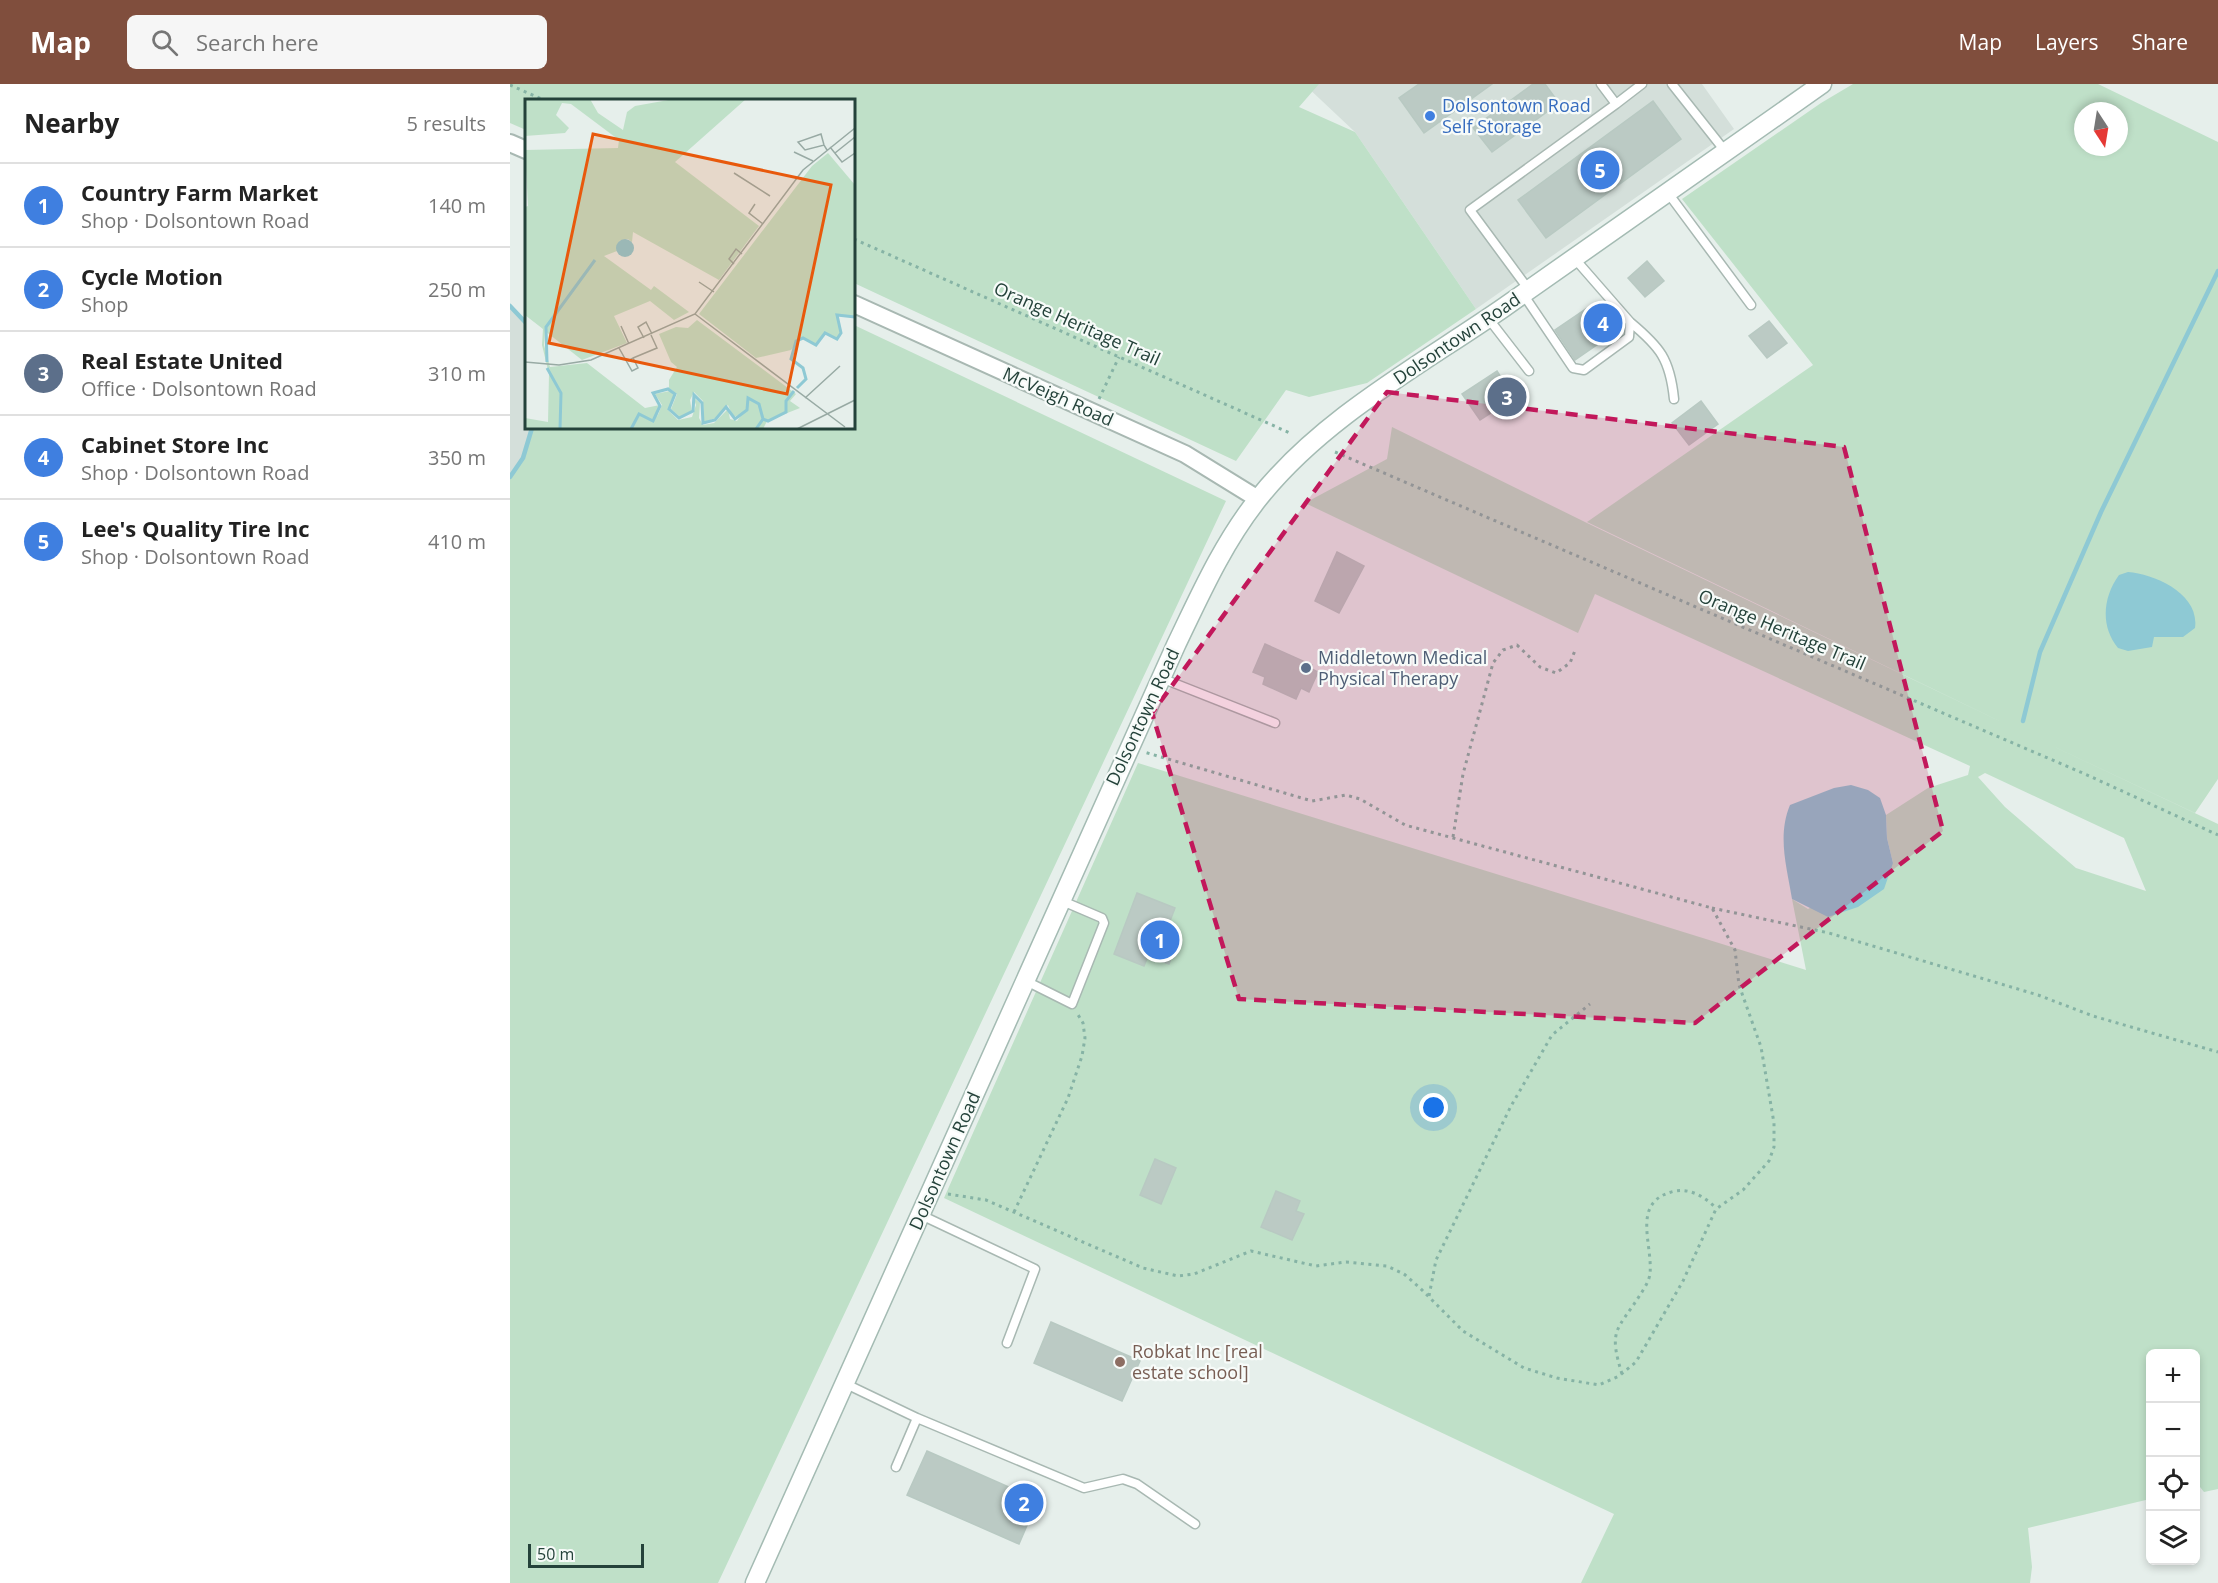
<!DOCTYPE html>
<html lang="en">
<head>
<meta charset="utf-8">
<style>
	:root { --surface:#fff; --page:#f6f6f6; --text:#222; --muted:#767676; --line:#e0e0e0; --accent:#804e3d }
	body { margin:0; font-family:"Open Sans",sans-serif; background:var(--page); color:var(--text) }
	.controls { position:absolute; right:18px; bottom:18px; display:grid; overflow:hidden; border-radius:9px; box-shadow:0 3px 9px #0003 }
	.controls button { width:54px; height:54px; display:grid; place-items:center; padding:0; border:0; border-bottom:2px solid var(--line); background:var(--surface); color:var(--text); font:30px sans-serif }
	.compass { position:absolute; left:1564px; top:18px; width:54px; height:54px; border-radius:50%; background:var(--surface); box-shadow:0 3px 9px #0003; rotate:168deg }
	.scale { position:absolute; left:18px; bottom:15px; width:116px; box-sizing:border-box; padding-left:6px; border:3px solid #24423a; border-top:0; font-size:16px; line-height:21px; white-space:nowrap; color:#24423a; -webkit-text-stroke:4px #f7fbf9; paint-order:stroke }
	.you { position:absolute; left:924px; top:1024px; width:21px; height:21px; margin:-15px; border:4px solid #fff; border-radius:50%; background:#1a73e8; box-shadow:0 0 0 9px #1a73e833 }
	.badge { display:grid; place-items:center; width:39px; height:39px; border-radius:50%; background:var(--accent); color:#fff; font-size:20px; font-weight:700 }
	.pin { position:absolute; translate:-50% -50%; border:3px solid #fff; box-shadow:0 2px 6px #0006 }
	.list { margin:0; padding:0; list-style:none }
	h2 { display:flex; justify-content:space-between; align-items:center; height:78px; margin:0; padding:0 24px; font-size:26px }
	h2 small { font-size:20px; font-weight:400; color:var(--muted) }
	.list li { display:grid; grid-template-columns:39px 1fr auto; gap:18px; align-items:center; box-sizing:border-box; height:84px; padding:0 24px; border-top:2px solid var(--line) }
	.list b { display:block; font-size:22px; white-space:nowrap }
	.list p { margin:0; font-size:20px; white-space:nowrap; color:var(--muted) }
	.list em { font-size:20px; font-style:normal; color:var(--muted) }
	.icon { flex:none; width:33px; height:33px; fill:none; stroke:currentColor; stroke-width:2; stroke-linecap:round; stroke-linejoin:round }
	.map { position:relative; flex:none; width:1708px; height:1499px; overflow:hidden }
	header { display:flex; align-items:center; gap:36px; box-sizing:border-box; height:84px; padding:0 30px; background:var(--accent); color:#fff }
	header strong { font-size:28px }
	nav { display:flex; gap:33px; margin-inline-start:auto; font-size:21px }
	.search { width:420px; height:54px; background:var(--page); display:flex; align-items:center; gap:15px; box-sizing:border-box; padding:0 21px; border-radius:9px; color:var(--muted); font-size:22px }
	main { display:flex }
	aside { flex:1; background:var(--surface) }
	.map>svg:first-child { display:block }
</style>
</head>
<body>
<header>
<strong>Map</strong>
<div class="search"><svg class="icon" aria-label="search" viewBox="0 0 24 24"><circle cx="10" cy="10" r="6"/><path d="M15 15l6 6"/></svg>Search here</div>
<nav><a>Map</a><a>Layers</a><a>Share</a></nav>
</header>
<main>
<aside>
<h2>Nearby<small>5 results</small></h2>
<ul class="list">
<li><span class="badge" style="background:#3f7fe0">1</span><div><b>Country Farm Market</b><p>Shop · Dolsontown Road</p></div><em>140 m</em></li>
<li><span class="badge" style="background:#3f7fe0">2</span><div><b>Cycle Motion</b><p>Shop</p></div><em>250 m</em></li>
<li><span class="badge" style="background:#5c6f8a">3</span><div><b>Real Estate United</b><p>Office · Dolsontown Road</p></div><em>310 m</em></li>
<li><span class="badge" style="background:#3f7fe0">4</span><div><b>Cabinet Store Inc</b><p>Shop · Dolsontown Road</p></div><em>350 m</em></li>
<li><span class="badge" style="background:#3f7fe0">5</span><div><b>Lee's Quality Tire Inc</b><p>Shop · Dolsontown Road</p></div><em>410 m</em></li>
</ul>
</aside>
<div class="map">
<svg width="1708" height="1499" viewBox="0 0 1708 1499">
	<rect width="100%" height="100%" fill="#e6efeb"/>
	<!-- built -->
	<path fill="#d4dfda" d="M794 0H1192L1224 45 966 225 845 48Z
		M0 222 16 239V344H22L13 374 0 393Z"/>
	<!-- green -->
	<path fill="#bfe0c8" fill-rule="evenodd" d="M0 0H809L789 23 845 48 966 225 857 299 799 313 776 306 726 377 344 199V16H16V46L0 39Z
		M1343 0H1588L1708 58V695L1685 729 1515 649 1708 740V1405L1694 1408 1690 1403 1686 1404V1270H1640V1415L1518 1444 1522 1483 1520 1499H1071L1104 1430 434 1114 628 679 1296 886 1282 815 1298 825 1383 779 1377 754 1376 731 1418 704 1458 691 1460 682 1085 510 1068 549 795 419 877 375 882 343 1077 439 1502 643 1077 438 1303 281 1172 115 1311 19ZM1573 27H1609V63H1573ZM1475 689 1614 754 1636 807 1566 784 1495 723 1468 693Z
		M344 241 716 417 208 1499H0V393L13 374 22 344H344Z"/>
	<!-- water -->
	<path fill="#8ec9d4" d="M1618 488C1645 490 1690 510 1685 544L1673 553H1644L1642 563 1618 567 1608 564C1590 542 1593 513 1609 491Z
		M1341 701 1358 706 1370 714 1376 731 1377 754 1383 779 1374 805 1348 823 1318 833 1282 815C1277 784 1267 752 1280 721L1324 704Z"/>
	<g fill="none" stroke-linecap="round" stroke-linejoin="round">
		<!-- stream -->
		<path stroke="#8ec9d4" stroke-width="4.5" d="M0 222 16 239
			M0 393 13 374 22 344
			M1513 637 1530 568 1591 428 1708 187"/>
	</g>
	<!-- building -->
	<path fill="#bbcac4" stroke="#b8c9c2" stroke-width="1.5" d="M909 0H982L914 49 889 14Z
		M1023 0H1035L1049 19 982 68 963 44Z
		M1143 17 1171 55 1036 154 1008 116Z
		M1137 177 1154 197 1135 213 1118 194Z
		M1083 220 1104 249 1065 276 1045 246Z
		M1259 237 1277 259 1257 274 1239 252Z
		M987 287 1004 314 970 336 952 310Z
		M1191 317 1208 340 1179 361 1162 339Z
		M827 468 854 482 829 529 805 517Z
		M755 560 802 581 800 584 808 588 799 608 791 604 786 615 753 600 755 593 743 588Z
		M627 809 665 824 655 850 668 855 659 880 638 872 634 882 604 870Z
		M645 1075 666 1084 651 1120 630 1111Z
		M766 1107 790 1117 786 1127 794 1130 782 1156 751 1143Z
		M541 1238 630 1277 612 1317 524 1279Z
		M417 1367 528 1416 509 1460 397 1411Z"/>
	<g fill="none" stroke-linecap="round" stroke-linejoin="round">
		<defs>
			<path id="lane" d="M1091 0 1106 20 1132 0
				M1162 0 1215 67
				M1158 109 1241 221
				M1019 206 960 126 1106 20
				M1013 210 1063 284 1074 286 1119 253 1120 238 1065 175
				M978 234 1019 287
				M1120 238C1150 263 1160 275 1164 315
				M651 594 765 639
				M514 896 562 920 594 839 592 834 550 816
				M411 1131 525 1185 497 1259
				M336 1300 407 1334 386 1383
				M407 1334 574 1404 613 1395 627 1400 685 1440"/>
			<path id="street" d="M0 59 16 66
				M344 220 675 370 748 415"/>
			<path id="secondary" d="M245 1499 666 561C690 511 713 459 748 415 812 334 909 282 993 224 1100 150 1205 74 1312 0"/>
		</defs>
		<!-- lane casing -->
		<use href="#lane" stroke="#a8b8b2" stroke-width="11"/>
		<!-- street casing -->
		<use href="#street" stroke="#a8b8b2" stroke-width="20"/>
		<!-- secondary casing -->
		<use href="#secondary" stroke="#a4bbb3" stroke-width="21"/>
		<!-- path -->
		<path stroke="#86b3a5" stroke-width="3" stroke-dasharray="3 4.5" stroke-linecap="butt" d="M0 1 34 16
			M344 155 780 349
			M589 315 609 273
			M825 368 1575 690 1708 751
			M943 753 953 690 983 579 993 566 1007 561 1030 583 1046 589 1060 579 1066 564
			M1202 824 1319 849 1528 911 1583 932 1708 968
			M438 1110 476 1116 633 1184 668 1192 684 1190 741 1167 806 1182 836 1178 877 1182 894 1190 910 1204 953 1247 1014 1284 1047 1294 1089 1301 1109 1292 1126 1278 1173 1197 1206 1125 1233 1106 1259 1077 1264 1063V1039L1251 963 1229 901 1225 866 1202 824 895 741 850 715 836 711 802 717 634 668
			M504 1128 558 1014 572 972 575 954 573 939 567 929
			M919 1212 926 1176 1001 1022 1042 951 1080 920
			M1112 1290C1098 1245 1107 1247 1130 1211 1134 1205 1139 1197 1140 1190 1143 1159 1120 1117 1165 1107 1181 1104 1196 1114 1206 1124"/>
		<!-- lane -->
		<use href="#lane" stroke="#fff" stroke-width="8"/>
		<!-- street -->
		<use href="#street" stroke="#fff" stroke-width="16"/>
		<!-- secondary -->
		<use href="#secondary" stroke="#fff" stroke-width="18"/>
	</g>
	<!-- marked area -->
	<path fill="#c2185b" fill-opacity="0.2" stroke="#c2185b" stroke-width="4.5" stroke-dasharray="12 8" stroke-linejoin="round" d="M877 308 1334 363 1433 747 1185 939 729 915 642 629Z"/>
	<!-- markers -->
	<circle fill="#3f7fe0" stroke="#f7fbf9" stroke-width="2" cx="920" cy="32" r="6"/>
	<circle fill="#5c6f8a" stroke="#f7fbf9" stroke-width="2" cx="796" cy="584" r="6"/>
	<circle fill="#8d6e63" stroke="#f7fbf9" stroke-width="2" cx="610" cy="1278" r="6"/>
	<g text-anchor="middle" stroke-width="4.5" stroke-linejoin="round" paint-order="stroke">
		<!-- shop labels -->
		<g font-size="18" fill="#366cbe" stroke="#f7fbf9" text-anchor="start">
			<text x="932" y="28">Dolsontown Road<tspan x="932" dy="21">Self Storage</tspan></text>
		</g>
		<!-- street labels -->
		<g font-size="18" fill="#24423a" stroke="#f7fbf9">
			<text transform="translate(567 240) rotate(24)" y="6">Orange Heritage Trail</text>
			<text transform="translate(947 255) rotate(-34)" y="6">Dolsontown Road</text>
			<text transform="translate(548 313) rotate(24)" y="6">McVeigh Road</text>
			<text transform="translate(1272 546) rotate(23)" y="6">Orange Heritage Trail</text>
			<text transform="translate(633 633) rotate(-65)" y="6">Dolsontown Road</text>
			<text transform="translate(435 1077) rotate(-66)" y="6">Dolsontown Road</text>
		</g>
		<!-- service labels -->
		<g font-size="18" fill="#4e5e75" stroke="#f7fbf9" text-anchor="start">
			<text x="808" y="580">Middletown Medical<tspan x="808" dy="21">Physical Therapy</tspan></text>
		</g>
		<!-- education labels -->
		<g font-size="18" fill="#785e54" stroke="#f7fbf9" text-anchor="start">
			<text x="622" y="1274">Robkat Inc [real<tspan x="622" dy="21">estate school]</tspan></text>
		</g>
	</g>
	<!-- overview -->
	<g transform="translate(15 15)">
		<rect width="330" height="330" fill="#e6efeb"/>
		<path d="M0 0H65L73 14 98 31 102 13 110 7 149 0H221L150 63 234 127 194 181 108 133 107 143 103 140 94 142 92 152 79 157 126 191 129 187 164 213 149 221 125 202 89 217 102 244 57 261 20 232 19 246 25 268 62 264 120 309 135 306 132 318 137 306 130 295 145 292 149 296 143 311 153 321 167 318 171 306 168 298 175 304 174 319 178 326 189 324 203 310 205 320 212 322 217 315 208 318 203 306 191 319 179 323 178 302 169 293 165 301 167 313 156 319 146 310 152 295 144 289V281L152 268 146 263 134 235 151 228 163 229 172 221 271 295 265 302 275 309 242 322 238 330H0V319L23 323 24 275 17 246 18 230 0 216V108L3 107 0 51 93 49 94 41 46 5 37 4 31 16 44 29 40 34 0 37ZM303 54 330 86V218L312 216 316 234 312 240 300 234 290 246 276 239 266 251 231 259 174 215 287 67Z" fill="#bfe0c8"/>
		<path d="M91 149a9 9 0 1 1 18 0a9 9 0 1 1-18 0Z" fill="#8ec9d4"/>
		<path fill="none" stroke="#8ec9d4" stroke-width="3" d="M22 263 21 228 70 161M22 269 36 294 35 330M272 289 281 280 278 269 266 260 271 242 278 239 291 246 300 234 312 240 316 234 312 216 330 218M106 330 114 315 128 322 135 307 128 294 143 290 150 295 144 310 154 319 168 312 169 296 177 304 178 324 190 321 201 308 210 320 222 311 223 299 234 305 238 320M231 330 238 320 243 322 261 313V302L269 292"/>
		<path fill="none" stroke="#98aaa4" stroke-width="1.5" d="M299 46 296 35 273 43 280 51 299 46 302 51M305 48 317 63 330 54M269 53 288 62M310 54 330 38M209 74 245 97M230 105 224 114 238 125M209 165 204 160 211 150 217 155M174 183 189 193M170 215 320 328M96 227 104 245M119 239 113 228 121 223 127 235M94 249 107 272 113 269 108 259 103 262M108 259 132 249 126 236M0 263 34 266 66 261 170 215 278 71 330 29M280 299 315 267M272 330 330 301"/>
		<path fill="#e8590c" fill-opacity="0.15" stroke="#e8590c" stroke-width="3" d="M68 35 306 86 262 295 24 244Z"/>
		<rect width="330" height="330" fill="none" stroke="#24423a" stroke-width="3"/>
	</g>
</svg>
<div class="controls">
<button>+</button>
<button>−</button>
<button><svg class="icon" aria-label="locate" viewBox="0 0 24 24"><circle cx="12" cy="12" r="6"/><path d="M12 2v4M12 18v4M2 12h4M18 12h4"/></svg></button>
<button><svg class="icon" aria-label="layers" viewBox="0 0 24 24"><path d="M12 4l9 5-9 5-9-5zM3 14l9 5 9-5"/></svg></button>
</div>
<svg class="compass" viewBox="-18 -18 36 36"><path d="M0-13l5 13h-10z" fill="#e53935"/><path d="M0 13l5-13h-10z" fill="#767676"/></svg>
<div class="scale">50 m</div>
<div class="you"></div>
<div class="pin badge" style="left:650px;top:856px;background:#3f7fe0">1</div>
<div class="pin badge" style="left:514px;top:1419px;background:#3f7fe0">2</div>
<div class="pin badge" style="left:997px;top:313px;background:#5c6f8a">3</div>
<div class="pin badge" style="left:1093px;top:239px;background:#3f7fe0">4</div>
<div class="pin badge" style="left:1090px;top:86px;background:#3f7fe0">5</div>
</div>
</main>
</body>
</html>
